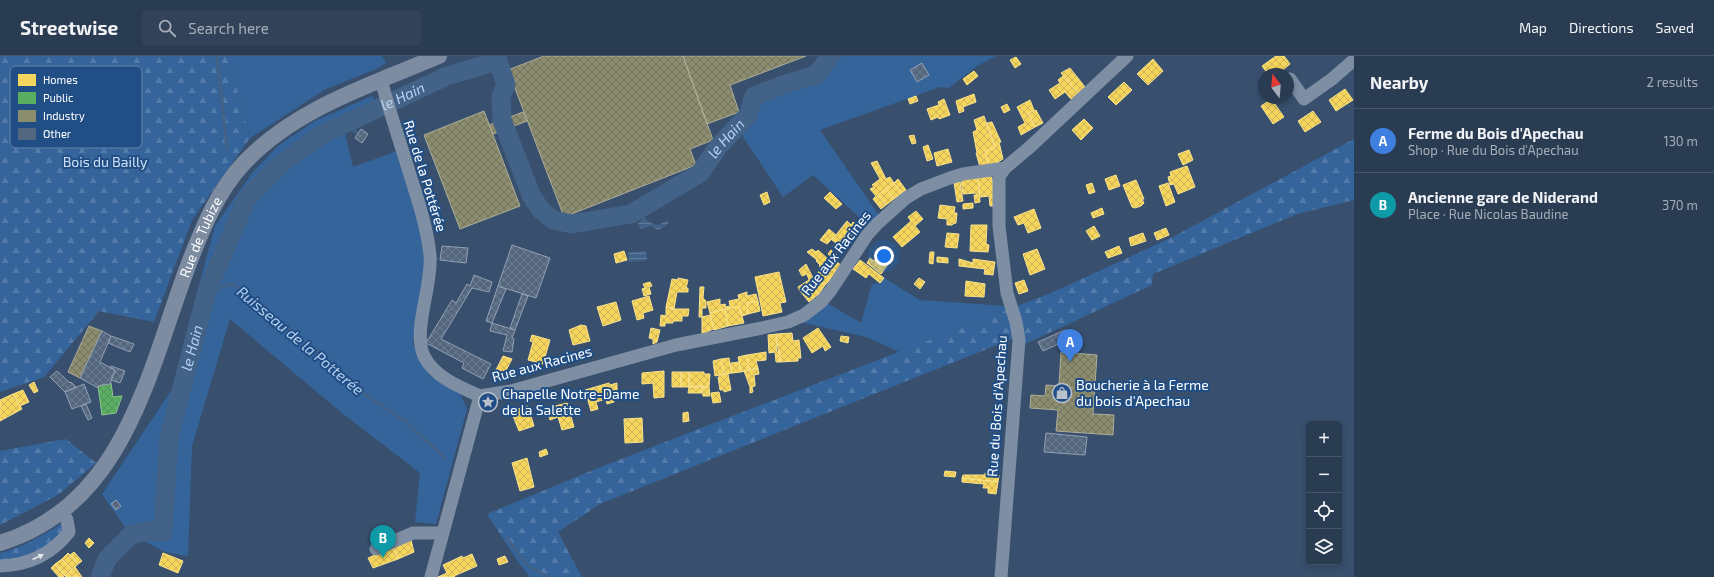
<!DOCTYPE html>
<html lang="en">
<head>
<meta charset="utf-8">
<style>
	:root { --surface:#2a3c52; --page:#324359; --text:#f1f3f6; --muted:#a5adb8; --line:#465669; --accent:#95b2f1 }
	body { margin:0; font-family:"Exo 2",sans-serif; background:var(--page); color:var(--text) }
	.controls { position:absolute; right:12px; bottom:12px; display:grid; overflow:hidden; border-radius:6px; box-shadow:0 2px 6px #0003 }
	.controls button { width:36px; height:36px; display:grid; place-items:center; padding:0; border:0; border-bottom:1px solid var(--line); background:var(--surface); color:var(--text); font:20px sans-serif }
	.compass { position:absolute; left:1258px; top:12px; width:36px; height:36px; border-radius:50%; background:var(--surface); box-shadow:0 2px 6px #0003; rotate:344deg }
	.you { position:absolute; left:884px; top:200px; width:14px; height:14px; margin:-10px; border:3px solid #fff; border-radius:50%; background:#1a73e8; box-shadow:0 0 0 6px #1a73e833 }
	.badge { display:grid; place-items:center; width:26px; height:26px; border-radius:50%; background:var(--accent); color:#fff; font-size:13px; font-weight:700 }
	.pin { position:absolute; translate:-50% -33px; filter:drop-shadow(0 1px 2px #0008) }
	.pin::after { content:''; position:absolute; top:21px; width:14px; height:12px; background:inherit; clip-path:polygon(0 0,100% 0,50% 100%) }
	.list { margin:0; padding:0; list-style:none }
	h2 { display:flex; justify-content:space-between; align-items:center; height:52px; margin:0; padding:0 16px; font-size:17px }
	h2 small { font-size:13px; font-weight:400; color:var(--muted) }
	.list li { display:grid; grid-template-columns:26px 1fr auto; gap:12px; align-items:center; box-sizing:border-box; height:64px; padding:0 16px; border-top:1px solid var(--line) }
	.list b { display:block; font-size:15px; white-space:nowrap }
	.list p { margin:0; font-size:13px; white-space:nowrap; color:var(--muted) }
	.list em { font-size:13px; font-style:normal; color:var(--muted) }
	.icon { flex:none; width:22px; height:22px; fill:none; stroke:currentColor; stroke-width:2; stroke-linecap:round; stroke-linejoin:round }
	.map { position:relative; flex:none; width:1354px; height:521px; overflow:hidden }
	header { display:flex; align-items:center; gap:24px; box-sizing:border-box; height:56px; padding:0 20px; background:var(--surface); border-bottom:1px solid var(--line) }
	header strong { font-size:19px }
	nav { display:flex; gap:22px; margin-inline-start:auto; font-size:14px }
	.search { width:280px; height:36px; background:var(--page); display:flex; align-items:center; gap:10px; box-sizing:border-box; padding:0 14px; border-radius:6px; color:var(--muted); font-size:15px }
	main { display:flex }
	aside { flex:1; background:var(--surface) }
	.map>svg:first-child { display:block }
</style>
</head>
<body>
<header>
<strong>Streetwise</strong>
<div class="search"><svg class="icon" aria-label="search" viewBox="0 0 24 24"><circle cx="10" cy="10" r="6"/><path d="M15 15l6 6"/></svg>Search here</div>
<nav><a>Map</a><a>Directions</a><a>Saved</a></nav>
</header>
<main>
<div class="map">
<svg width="1354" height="521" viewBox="0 0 1354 521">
	<defs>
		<pattern id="forest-firs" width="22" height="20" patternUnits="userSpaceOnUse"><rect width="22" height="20" fill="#35649b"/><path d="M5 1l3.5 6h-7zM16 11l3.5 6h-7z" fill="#537baa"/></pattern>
		<pattern id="water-rules" width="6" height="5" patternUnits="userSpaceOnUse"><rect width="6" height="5" fill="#426288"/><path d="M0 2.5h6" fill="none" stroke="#5e7a9a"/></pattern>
		<pattern id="homes-cross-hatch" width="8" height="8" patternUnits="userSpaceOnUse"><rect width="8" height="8" fill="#f6d55c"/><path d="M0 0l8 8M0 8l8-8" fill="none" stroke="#ccb358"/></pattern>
		<pattern id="public-cross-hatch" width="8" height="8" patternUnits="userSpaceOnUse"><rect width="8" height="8" fill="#5aae61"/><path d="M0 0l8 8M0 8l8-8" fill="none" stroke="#56915b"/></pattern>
		<pattern id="industry-cross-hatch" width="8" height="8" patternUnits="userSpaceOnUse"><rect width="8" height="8" fill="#8c8c6e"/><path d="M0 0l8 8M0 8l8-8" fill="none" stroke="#727260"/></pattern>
		<pattern id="building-cross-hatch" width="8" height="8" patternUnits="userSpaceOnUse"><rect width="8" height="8" fill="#54677e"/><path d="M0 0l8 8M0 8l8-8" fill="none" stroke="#6e7e91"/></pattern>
	</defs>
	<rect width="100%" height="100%" fill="#38506e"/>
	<!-- green -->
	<path fill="#35649b" d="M228 0H382L386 7 376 13 326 33 250 82Z
		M835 0H996L977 10 949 32 940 31 820 74 880 161 869 170 813 119 783 141 740 76 751 65 762 44 784 35 809 31 829 13Z
		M372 40 378 50 342 64 353 111 397 95 420 173 425 208 419 241 413 288 429 319 460 337 467 353 436 468 415 466 420 417 342 357 230 263 192 390 188 500 165 496 129 477 102 438 177 326 198 233 215 170 252 117 279 89 315 65Z
		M884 222 920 244 1005 250 1007 259 906 299 866 281 800 266 827 247 861 267 872 228 880 227Z"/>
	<!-- forest -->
	<path fill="url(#forest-firs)" d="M0 0H228L250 82 192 164 154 266 99 255 44 321 0 336Z
		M1354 83V144L1297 158 1153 218 1152 229 1025 288 1012 283 600 448 558 476 582 521H530L519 507 487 458 598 412 1051 237 1171 182Z
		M66 383 96 407 58 439 0 469V395Z
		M64 466 66 472 55 486 19 503 0 505V497C23 492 44 478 64 466Z"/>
	<!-- water -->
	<path fill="url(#water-rules)" d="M644 162 653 168 659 169 667 164 669 166 666 170 658 174 651 170 641 173 638 167Z
		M646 195 647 204 629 206 628 196Z"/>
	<!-- homes -->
	<path fill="url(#homes-cross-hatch)" stroke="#f9e28d" d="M1276 0H1284L1290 8 1278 18H1268L1262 10Z
		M1016 1 1021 8 1015 12 1010 4Z
		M1153 3 1163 15 1148 29 1137 18Z
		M1070 12 1085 31 1078 37 1061 17Z
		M974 15 978 20 967 29 963 23Z
		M1063 20 1078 37 1071 43 1065 36 1055 43 1049 34 1060 27 1058 24Z
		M1124 26 1132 34 1116 49 1108 41Z
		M1345 33 1353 44 1336 55 1329 44Z
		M974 38 976 46 963 51 964 55 959 57 956 45Z
		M916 40 918 45 910 48 908 43Z
		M1273 42 1277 47 1275 48 1284 61 1273 68 1261 50Z
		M944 43 950 59 939 63 938 61 931 64 927 53 939 49 938 46Z
		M1030 44 1034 54 1028 57 1035 71 1021 79 1018 71 1025 67 1017 51Z
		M1007 48 1010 54 1004 57 1001 51Z
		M1036 54 1043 67 1035 71 1028 57Z
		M1313 55 1321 66 1305 76 1298 65Z
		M984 60 995 92 985 95 989 110 980 111 976 97H977L973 76 977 74 974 64Z
		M1084 63 1093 72 1081 84 1072 74Z
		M992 66 1001 86H999L1003 103 998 106 999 107 989 110 985 95 995 92 987 67Z
		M914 79 916 87 912 88 909 80Z
		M928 89 933 103 927 105 923 91Z
		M948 93 952 106 937 110 934 97Z
		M1189 94 1193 104 1183 109 1178 98Z
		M877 105 886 123 890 121 894 127 878 139 886 149 881 153 873 143 876 140 870 133 874 131 872 129 880 123 871 107Z
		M1187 110 1195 131 1178 138 1174 128 1170 129 1168 121 1171 120 1170 116Z
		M1116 119 1120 130 1109 134 1105 123Z
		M990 120 992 122 993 132 994 150H990L989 140 980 141 978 122Z
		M978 122 980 146 975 147 974 139H977L976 137 963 138 961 124Z
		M898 123 906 134 902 137 894 127Z
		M1136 124 1144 143H1142L1144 147 1141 150 1135 152 1132 151 1123 129Z
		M960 126 963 145 957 146 954 127Z
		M894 127 902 137 894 143 886 133Z
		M1092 127 1095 136 1089 138 1086 129Z
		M1168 127 1175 146 1166 150 1159 130Z
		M886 133 894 143 886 149 878 139Z
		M767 136 770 146 764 149 760 139Z
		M830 136 842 148 836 153 824 142Z
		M973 147V152L963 153V148Z
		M940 149 955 151 954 157H957L956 167 953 168 952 169H947V163L938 162Z
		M1102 152 1104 158 1093 162 1091 157Z
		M1034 153 1041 172 1028 177 1024 167 1018 169 1014 161Z
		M916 155 923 163 915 170 920 176 902 191 893 181 911 165 908 161Z
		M847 165 851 169 853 166 860 171 844 193 832 184Z
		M971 169H987L986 188 989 189 988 196 970 195Z
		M1094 170 1100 180 1092 184 1086 175Z
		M1166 172 1169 179 1157 184 1154 177Z
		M829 173 836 179 827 188 820 184Z
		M947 177 959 178 957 192 945 191Z
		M1143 177 1146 185 1131 190 1129 182Z
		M836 187 844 193 841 196 833 191Z
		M1119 190 1122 197 1108 202 1105 196Z
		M812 193 816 196 818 194 829 204 822 212 819 210 820 209 816 205 817 204 807 196Z
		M1037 193 1045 213 1030 219 1023 198Z
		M831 194 838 200 834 204 828 198Z
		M624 195 627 204 616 207 614 198Z
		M881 196 891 204 881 218 867 207 870 202 874 205Z
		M930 196H934L933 208 929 207Z
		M831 201 842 210 837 216 826 208Z
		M937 201 948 202V207L937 206Z
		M959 203 973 207V203L995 206 993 219 984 218 985 213 959 210Z
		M860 204 884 222 880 227 869 218 866 222 853 213Z
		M806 208 815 226 818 223 825 229 819 238 811 227 800 235 798 231 809 224 807 218 802 220 799 214Z
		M826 208 837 216 831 223 820 214Z
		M820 214 831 223 825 229 815 221Z
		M779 216 786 246 780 247 782 256 763 260 755 221Z
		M678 222 688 224 686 232H688V236H677L674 253 666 251 672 223 678 224Z
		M919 222 925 226 920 233 914 228Z
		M1024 224 1028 235 1019 238 1015 227Z
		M966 225 985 228 984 241 965 240Z
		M650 226 652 230 649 231 651 238 644 240 642 233 645 232 643 228Z
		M811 227 819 238 809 246 800 235Z
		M700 231H704L703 242 706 245V252H702V261H699Z
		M747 236V240L756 238 758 245 747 247 748 258 742 260 739 250 710 257 707 246 720 243V249L725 248 726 251 730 250 729 245 739 243 738 239Z
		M649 240 653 254 643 257 644 262 637 264 632 245Z
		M758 245 760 255 748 258 747 247Z
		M616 246 621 264 603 270 597 251Z
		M739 250 744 267 728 270 725 253Z
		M666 251 674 253H689L688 260H682V265H673V267H665V270H660L661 259 666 260Z
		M725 253 728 270 714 274 710 257Z
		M710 259 714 273 708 275 709 277 702 278V261Z
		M581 269 586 270 590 285 573 289 569 274Z
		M651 272 660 274 657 286 653 288V283L649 282Z
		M818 272 831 291 825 295 823 290 812 297 803 282Z
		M792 277 793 285 799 284 801 302H798V305L780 306 776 278Z
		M776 278 777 296H780V306H776L775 296 769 297 768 279Z
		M532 279 550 284 543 308 528 304 533 286 530 285Z
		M841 280 849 281 848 287 840 285Z
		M766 296V304L756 305 758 312 749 314 747 299Z
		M747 299 749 314 741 316 738 301Z
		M503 300 512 303 503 320 495 316Z
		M729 302 732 317 724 318 721 303Z
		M721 303 724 318 715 320 713 305Z
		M739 306 741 316 732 317 731 307Z
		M758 312 759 318 754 319 755 328V330L752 331 753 336 750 337V331L744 315Z
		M664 315V341L654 342 653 327 642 328V317Z
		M672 316H681V331H672Z
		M681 316H689V331H681Z
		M689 316H704V318H710L709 331H689Z
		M728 318 731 334 724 336V334H720L718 321H720L719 319Z
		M34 326 38 335 34 337 29 329Z
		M609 327 610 329 617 327V337L613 338 614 346 607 348 606 343 596 346 598 353 591 355 585 334Z
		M697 330H702V337H688L689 331Z
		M702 330 709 331 710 340H703Z
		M23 334 29 346 20 350 13 338Z
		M719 336 721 346 713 347 711 337Z
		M13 338 22 353 0 365V344Z
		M567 347 574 371 562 374 558 361 550 364 547 352Z
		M528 350 534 370 519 375 511 355Z
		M688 356 689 365 683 366V357Z
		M642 362 643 386 625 387 624 363Z
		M546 393 548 398 540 401 539 396Z
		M527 402 534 431 520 435 512 407Z
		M945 415 956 416 955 421 944 420Z
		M985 417 999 419 998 426 962 422 963 419H985Z
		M962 422 998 426 996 438 988 437V432H983L984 428 962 426Z
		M89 482 94 487 89 492 85 487Z
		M411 484 414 496 398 503 393 491Z
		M393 491 398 503 373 512 368 502Z
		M74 496 82 505 78 508 70 499Z
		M68 497 78 508 72 514 62 503Z
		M163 497 183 505 178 517 159 509Z
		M472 498 477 510 454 520 455 521H438L447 517 443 509 462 500 463 502Z
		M505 500 508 506 499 509 497 503Z
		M62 503 72 514 65 520 55 508Z
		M55 508 65 519 63 521H59L51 512Z
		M75 511 82 521H66L65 520Z"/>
	<!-- public -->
	<path fill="url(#public-cross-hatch)" stroke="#8cc690" d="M111 327 113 341 122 340 116 357 102 359 98 330Z"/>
	<!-- industry -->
	<path fill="url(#industry-cross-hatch)" stroke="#aeae9a" d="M544 0H683L713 84 690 93 696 109 564 161 508 14Z
		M683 0H806L730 29 739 56 707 68Z
		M484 55 520 150 460 173 424 79Z
		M523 56 527 65 493 78 489 69Z
		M89 270 102 275 80 322 68 316Z
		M1061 296 1097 299 1093 358 1114 359 1113 379 1056 375 1058 354 1030 352 1031 339 1045 340 1046 329 1059 330Z"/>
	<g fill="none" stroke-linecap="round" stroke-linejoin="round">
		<!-- stream -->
		<path stroke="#426288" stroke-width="3" d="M217 0 227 93
			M346 67 358 78
			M207 235 233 228 335 310 344 325 405 365 445 402
			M507 482 528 510 548 521"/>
		<!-- river -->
		<path stroke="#426288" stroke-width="19" id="s1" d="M100 521 107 503 131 479 147 475 163 476 169 381 207 235 247 142 282 107 321 79 447 20 498 5 506 29 501 41 502 64 532 141 541 154 553 164 572 168 631 158 700 117 718 91 748 59 754 40 785 28 816 19 831 0"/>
	</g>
	<!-- building -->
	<path fill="url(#building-cross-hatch)" stroke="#92a0b2" d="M922 7 929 19 917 26 910 14Z
		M361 73 368 78 362 87 355 82Z
		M512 189 550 202 536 242 498 230Z
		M442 190 468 192 466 207 440 204Z
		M474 219 492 226 489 236 472 232 441 283 491 308 483 323 462 312 464 307 426 287 452 244 456 247 467 228 470 230Z
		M498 230 506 233 492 267 486 265Z
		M522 238 528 240 515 274 510 272Z
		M492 267 515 274 512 282 514 283 512 296 503 295 507 279 490 275Z
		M1065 274 1069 283 1043 295 1038 286Z
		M102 275 111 280 100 306 115 314 110 328 102 329 98 330V332L80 322Z
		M111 280 134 288 130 296 108 287Z
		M111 310 125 315 120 327 111 324 115 314 110 312Z
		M57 315 70 327 71 326 76 331 65 336 50 321Z
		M84 328 91 346 72 353 65 336Z
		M86 348 92 362 88 364 81 350Z
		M1046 377 1087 381 1085 399 1044 396Z
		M116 444 121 450 116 454 111 448Z"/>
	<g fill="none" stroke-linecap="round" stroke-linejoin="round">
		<!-- minor -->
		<path stroke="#7e8fa4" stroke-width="13" d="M1290 23 1304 43 1332 23 1354 4
			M381 24C390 57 401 89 411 122 419 147 427 172 430 199 433 229 412 274 424 300 434 321 460 331 480 340
			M480 340 511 335 676 289 762 272 788 266 804 259 821 246 831 234 867 179 877 168 906 142 921 133 950 122 963 118 1005 112 1031 90 1127 0
			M376 493 413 477H442
			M0 510C28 509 52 498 69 476L67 464 62 455
			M431 521 480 340
			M1001 521 1019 284 1016 266 1007 237 999 170V121L1005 112"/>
		<!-- major -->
		<path stroke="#7d8ca1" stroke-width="16" id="s2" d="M0 487C128 448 149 310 191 202 204 169 218 135 243 108 295 52 371 29 439 0"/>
	</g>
	<!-- one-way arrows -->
	<defs><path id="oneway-solid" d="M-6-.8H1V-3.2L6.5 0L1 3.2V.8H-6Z"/></defs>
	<use fill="#e5e9ed" href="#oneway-solid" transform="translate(38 501) rotate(-24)"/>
	<!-- icons -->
	<defs>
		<symbol id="shop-ring" viewBox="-11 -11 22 22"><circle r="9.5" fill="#214e85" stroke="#b9c2cc" stroke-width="1.5"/><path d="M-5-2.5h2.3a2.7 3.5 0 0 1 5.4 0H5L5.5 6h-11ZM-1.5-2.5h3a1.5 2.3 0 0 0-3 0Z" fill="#b9c2cc"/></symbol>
		<symbol id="sight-ring" viewBox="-11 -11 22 22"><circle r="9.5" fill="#214e85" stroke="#b9c2cc" stroke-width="1.5"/><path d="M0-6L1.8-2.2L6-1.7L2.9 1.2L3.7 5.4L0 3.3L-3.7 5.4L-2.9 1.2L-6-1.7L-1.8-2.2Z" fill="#b9c2cc"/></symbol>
	</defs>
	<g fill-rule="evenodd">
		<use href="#shop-ring" x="1051" y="326" width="22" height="22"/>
		<use href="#sight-ring" x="477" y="335" width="22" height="22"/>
	</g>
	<g text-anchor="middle" stroke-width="4" stroke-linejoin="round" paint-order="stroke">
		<!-- park labels -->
		<g font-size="14" fill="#cee1f7" stroke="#214e85">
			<text x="105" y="111">Bois du Bailly</text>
		</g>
		<!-- street labels -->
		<g font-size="14" fill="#fff" stroke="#214e85">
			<text transform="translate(425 120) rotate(73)" y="5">Rue de la Pottérée</text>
			<text dy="5" stroke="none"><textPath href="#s2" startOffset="381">Rue de Tubize</textPath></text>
			<text transform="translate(836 197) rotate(-52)" y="5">Rue aux Racines</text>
			<text transform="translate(542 308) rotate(-15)" y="5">Rue aux Racines</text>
			<text transform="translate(997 350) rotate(-86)" y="5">Rue du Bois d'Apechau</text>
		</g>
		<!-- poi labels -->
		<g font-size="14" fill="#fff" stroke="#214e85" text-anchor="start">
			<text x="1076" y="334">Boucherie à la Ferme<tspan x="1076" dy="16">du bois d'Apechau</tspan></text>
			<text x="502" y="343">Chapelle Notre-Dame<tspan x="502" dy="16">de la Salette</tspan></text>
		</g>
		<!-- water labels -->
		<g font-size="15" font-style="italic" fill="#b5d1f1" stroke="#214e85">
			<text dy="5" stroke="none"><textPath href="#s1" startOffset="621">le Hain</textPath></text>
			<text dy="5" stroke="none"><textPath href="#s1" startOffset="1101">le Hain</textPath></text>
			<text transform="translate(300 285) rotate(40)" y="5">Ruisseau de la Potterée</text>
			<text dy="5" stroke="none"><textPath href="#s1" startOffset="273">le Hain</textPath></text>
		</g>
	</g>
	<!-- legend -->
	<rect x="10" y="10" width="132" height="82" rx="6" fill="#214e85" stroke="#6483aa" stroke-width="1"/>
	<rect x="18" y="18" width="18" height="12" fill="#f6d55c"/>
	<rect x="18" y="36" width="18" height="12" fill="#5aae61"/>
	<rect x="18" y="54" width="18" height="12" fill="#8c8c6e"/>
	<rect x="18" y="72" width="18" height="12" fill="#54677e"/>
	<g font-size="11" fill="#fff">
		<text x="43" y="28">Homes</text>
		<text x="43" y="46">Public</text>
		<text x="43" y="64">Industry</text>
		<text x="43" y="82">Other</text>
	</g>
</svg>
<div class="controls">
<button>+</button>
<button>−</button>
<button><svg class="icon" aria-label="locate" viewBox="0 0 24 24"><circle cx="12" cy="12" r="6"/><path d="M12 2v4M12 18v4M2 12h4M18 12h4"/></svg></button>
<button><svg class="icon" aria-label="layers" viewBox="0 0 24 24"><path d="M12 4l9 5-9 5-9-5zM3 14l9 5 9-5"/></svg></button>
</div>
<svg class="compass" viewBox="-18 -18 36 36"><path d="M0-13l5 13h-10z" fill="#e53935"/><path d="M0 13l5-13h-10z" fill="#a5adb8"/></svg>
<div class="you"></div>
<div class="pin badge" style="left:1070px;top:306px;background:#3f7fe0">A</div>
<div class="pin badge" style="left:383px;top:502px;background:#0f9aa8">B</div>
</div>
<aside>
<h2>Nearby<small>2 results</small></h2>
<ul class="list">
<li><span class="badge" style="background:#3f7fe0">A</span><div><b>Ferme du Bois d'Apechau</b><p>Shop · Rue du Bois d'Apechau</p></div><em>130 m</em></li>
<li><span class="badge" style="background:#0f9aa8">B</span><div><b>Ancienne gare de Niderand</b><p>Place · Rue Nicolas Baudine</p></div><em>370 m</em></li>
</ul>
</aside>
</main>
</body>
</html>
